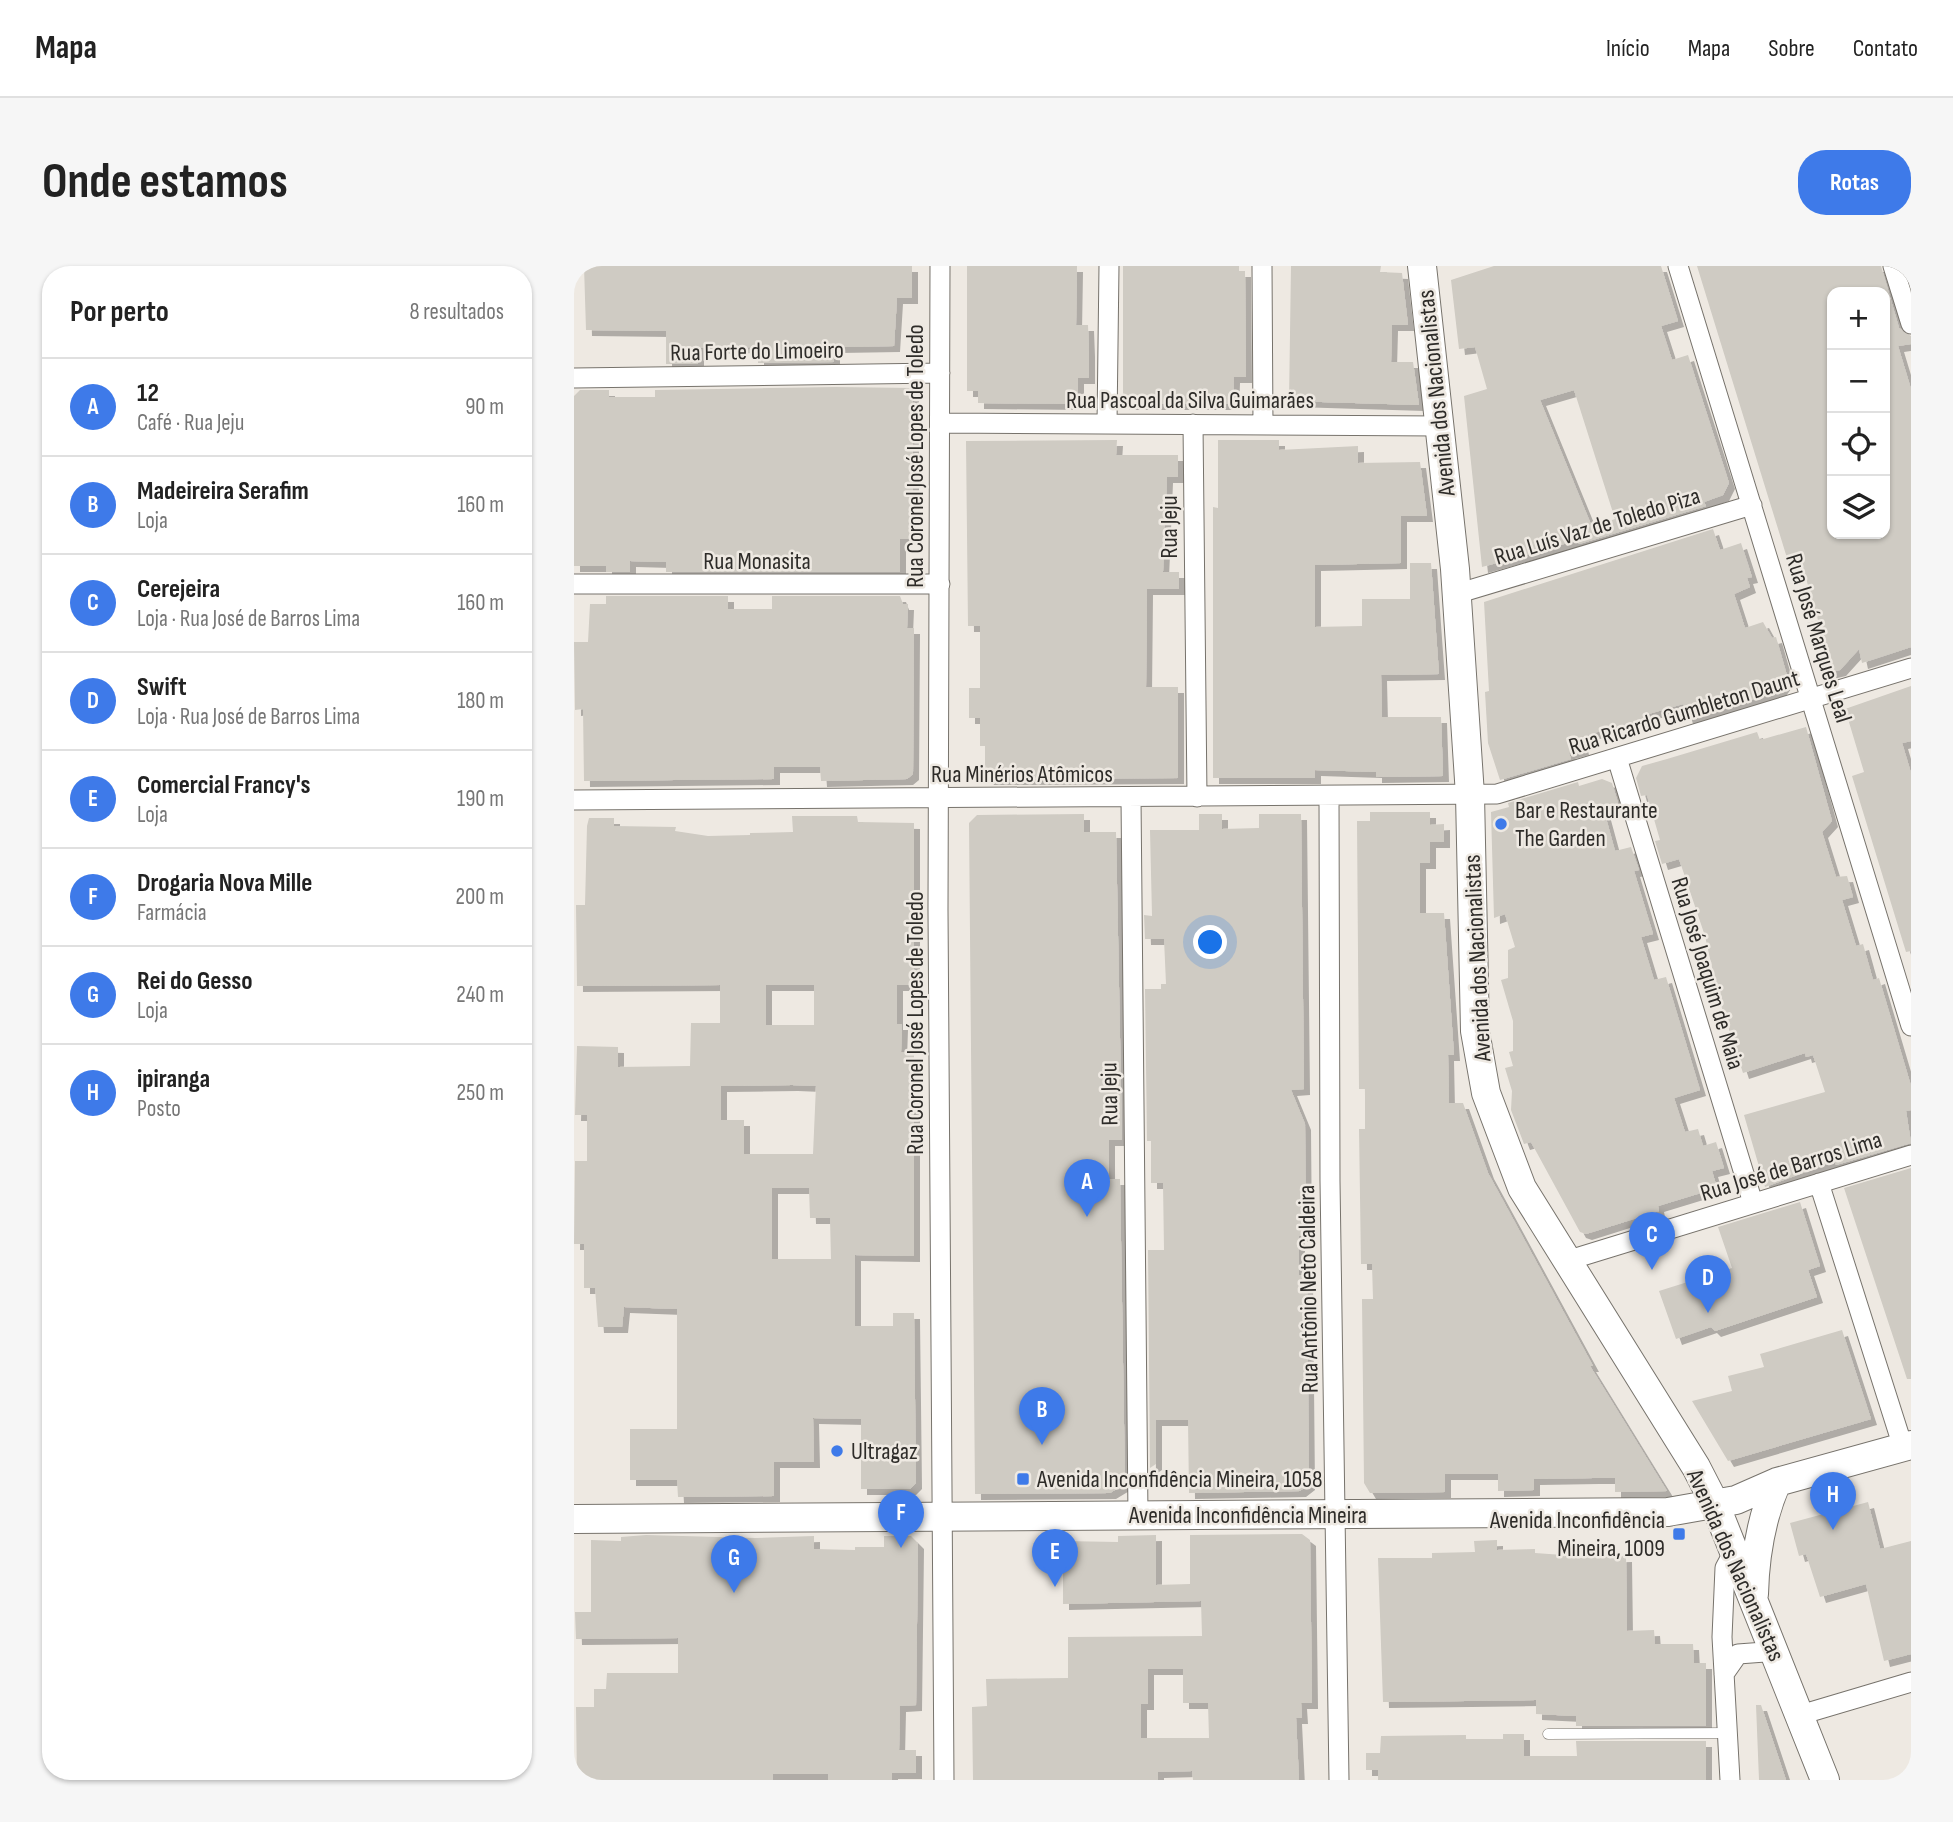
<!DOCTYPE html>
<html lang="pt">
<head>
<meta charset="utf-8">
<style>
	:root { --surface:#fff; --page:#f6f6f6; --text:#222; --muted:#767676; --line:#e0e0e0; --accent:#3e7ae9 }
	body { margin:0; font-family:"Sofia Sans Condensed",sans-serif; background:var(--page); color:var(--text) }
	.controls { position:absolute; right:21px; top:21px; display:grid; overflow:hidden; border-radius:14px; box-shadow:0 2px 5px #0004 }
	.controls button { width:63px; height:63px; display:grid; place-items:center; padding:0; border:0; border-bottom:2px solid var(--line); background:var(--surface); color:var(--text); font:35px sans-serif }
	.you { position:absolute; left:637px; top:677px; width:24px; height:24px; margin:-18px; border:5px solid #fff; border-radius:50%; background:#1a73e8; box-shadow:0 0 0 10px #1a73e833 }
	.badge { display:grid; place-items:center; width:46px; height:46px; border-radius:50%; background:var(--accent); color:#fff; font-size:23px; font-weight:700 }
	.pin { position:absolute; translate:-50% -58px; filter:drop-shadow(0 2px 4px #0008) }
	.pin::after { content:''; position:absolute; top:37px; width:24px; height:21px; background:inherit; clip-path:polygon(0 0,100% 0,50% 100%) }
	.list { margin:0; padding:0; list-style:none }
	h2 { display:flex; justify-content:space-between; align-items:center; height:91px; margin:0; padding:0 28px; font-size:30px }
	h2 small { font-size:23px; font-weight:400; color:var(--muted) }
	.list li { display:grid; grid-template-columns:46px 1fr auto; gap:21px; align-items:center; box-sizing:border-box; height:98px; padding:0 28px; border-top:2px solid var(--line) }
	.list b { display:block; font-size:26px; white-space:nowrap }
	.list p { margin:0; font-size:23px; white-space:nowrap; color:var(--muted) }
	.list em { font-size:23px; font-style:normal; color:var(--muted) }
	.icon { flex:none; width:38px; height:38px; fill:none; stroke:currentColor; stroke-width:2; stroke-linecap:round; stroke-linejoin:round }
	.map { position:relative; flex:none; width:1337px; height:1514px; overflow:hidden; border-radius:28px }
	header { display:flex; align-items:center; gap:42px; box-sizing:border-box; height:98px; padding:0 35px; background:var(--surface); border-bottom:2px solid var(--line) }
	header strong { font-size:33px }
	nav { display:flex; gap:38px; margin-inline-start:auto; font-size:24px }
	.intro { display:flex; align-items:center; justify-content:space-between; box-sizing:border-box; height:168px; padding:0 42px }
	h1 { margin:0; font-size:49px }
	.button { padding:18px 32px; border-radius:28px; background:var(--accent); color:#fff; font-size:24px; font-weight:700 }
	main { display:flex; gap:42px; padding:0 42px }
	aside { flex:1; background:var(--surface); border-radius:28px; box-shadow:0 2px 5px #0004 }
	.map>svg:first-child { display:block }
</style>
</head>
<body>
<header>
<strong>Mapa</strong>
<nav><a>Início</a><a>Mapa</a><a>Sobre</a><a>Contato</a></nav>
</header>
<div class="intro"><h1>Onde estamos</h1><a class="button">Rotas</a></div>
<main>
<aside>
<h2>Por perto<small>8 resultados</small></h2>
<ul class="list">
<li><span class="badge">A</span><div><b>12</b><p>Café · Rua Jeju</p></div><em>90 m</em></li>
<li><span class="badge">B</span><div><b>Madeireira Serafim</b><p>Loja</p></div><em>160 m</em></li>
<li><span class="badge">C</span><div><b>Cerejeira</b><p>Loja · Rua José de Barros Lima</p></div><em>160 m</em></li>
<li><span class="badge">D</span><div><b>Swift</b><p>Loja · Rua José de Barros Lima</p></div><em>180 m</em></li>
<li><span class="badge">E</span><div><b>Comercial Francy's</b><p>Loja</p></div><em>190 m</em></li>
<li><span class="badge">F</span><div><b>Drogaria Nova Mille</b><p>Farmácia</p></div><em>200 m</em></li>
<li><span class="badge">G</span><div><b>Rei do Gesso</b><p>Loja</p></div><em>240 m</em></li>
<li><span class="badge">H</span><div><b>ipiranga</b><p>Posto</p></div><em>250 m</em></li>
</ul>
</aside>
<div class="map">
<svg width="1337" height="1514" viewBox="0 0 1337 1514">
	<defs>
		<filter id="shadow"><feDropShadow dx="6" dy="6" stdDeviation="0" flood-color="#0004"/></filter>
	</defs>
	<rect width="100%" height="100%" fill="#eee9e2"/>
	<!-- building -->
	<path fill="#cfcbc3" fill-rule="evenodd" filter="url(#shadow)" d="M10 0H338V32H323L320 80 260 81V96L184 97V81L124 82V98H92V65L12 64Z
		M393 0H503L502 59H514L515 85V112H504V138L404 137V125H393Z
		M549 0H665V5H671L672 111H660L659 138H549Z
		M717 0H807L806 6 828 7 834 59H818L817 96H839L845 139 715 135Z
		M920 0H1087L1104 55 1087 60 1098 94 1114 89 1155 217 1149 229 1130 236 1132 240 1005 278 1004 274 908 301 890 130 913 123 901 81 885 83 877 14ZM1000 124 1041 253 1018 261 966 134Z
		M1123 0H1307L1325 62 1337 70V78L1324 80 1337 123V381L1288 397 1285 383 1266 404 1249 408 1233 357 1244 354 1229 302 1217 305ZM1258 26H1311V268H1258Z
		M261 121 339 122V273H326V306H92V296L56 295V306H32V300H0V130L6 124H35V131H81V124Z
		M543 174 542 189H604V211H593L589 306H605V323H573L572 421H604V512L414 513 411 509V480H406V452H395V422H406V360H394L392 175Z
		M644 174H705V184L784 180V197L846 196 853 250H827V297L741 299V361L788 360V333H836V297H857L865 408 807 409 808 451H867L869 510 802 511V506L741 504V512H639V241L644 242Z
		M1139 263 1146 284 1167 277 1178 311 1173 312 1176 321 1160 328 1171 362 1189 356 1198 372 1202 371 1214 413 1206 424 1161 440 1113 452 1109 438 1071 449 1072 452 1006 471 1009 483 995 487 997 493 926 514 914 477 911 426 915 425 910 336Z
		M32 330H154V343H198V330H326L329 338H334L333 362H340L339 508 333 513 247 515 246 501H200V513L10 515 9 443 1 444 0 376H14L16 338H32Z
		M1337 420V475L1328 477 1337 507V685L1332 686 1278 510 1290 506 1271 443Z
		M1232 461 1258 555 1248 566 1262 611 1273 610 1279 631 1268 634 1282 680 1289 678 1299 714 1305 712 1337 820V844L1332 845 1337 877 1262 899 1261 895 1191 921 1170 849 1251 826 1239 789 1232 791 1231 787 1169 807 1145 733 1131 670 1105 593 1088 598 1081 575 1086 574 1073 529 1067 530 1062 512 1068 500 1093 493 1183 466 1186 474Z
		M1028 513 1038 517 1044 537 1029 541 1041 585 1057 581 1065 604 1060 605 1079 668 1067 671 1080 714 1092 711 1126 824 1100 832 1111 866 1124 863 1129 880 1142 876 1150 902 1138 905 1143 922 1084 940 1085 945 1012 968 1006 966 957 876 950 878 937 844 938 825 931 802 939 800 935 786 939 785V755L927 714 934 712V684L941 681 931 648 920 652 917 546 935 541 934 537 1004 516 1005 520Z
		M796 546H856V559L870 558V576H856V597H846V647H870L880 789H874L875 837H889L914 907 1019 1100H1016L1093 1225 1041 1226V1212H1019L960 1213V1224L924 1225V1208H871V1226L796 1227 790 1217 788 1033H799L798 998H787L785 863H791V823H785L783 555H796Z
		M510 548V566H542L548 874H535V913H546L551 1218 536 1227 401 1228 395 557 403 549Z
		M625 548H648V563L685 562V548H727L730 823 717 824 731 858 732 970H725V1009H733L735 1218 726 1225 615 1227 614 1154H582V1198L576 1202 574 984H590L589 917H577V875H573L571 723H587V718H592L590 673H571L570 649 578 650 576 564H625Z
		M218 550H283L284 556 340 557V719H323V758H328L327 786H340V990L281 989V1060H319V1047H340L342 1217 336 1223H287V1153L239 1152 240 1196H200V1230L104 1231 103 1214H56V1163H103V1043L50 1041 48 1061H24L21 1022H10V978H0L1 895H13V849H1L3 780 44 781V801L116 800 117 757H146V719L3 720 2 639H11L13 560 15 552H40V560L102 561 101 565 134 570 176 569V567L219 566ZM192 719H240V759H192ZM218 819 242 820 239 888H170V854H147V820ZM198 922H235L236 952H256L257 993H198Z
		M1337 902V1113H1333L1270 922Z
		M1226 936 1246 1000 1234 1004 1243 1031 1141 1065 1137 1061 1102 1073 1085 1025 1158 1002 1144 961Z
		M1268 1064 1297 1153 1154 1195 1118 1135 1158 1125 1154 1110 1190 1101 1186 1088Z
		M1294 1236 1306 1283 1337 1275V1388L1310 1395 1292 1318 1246 1331 1232 1288 1225 1290 1216 1257Z
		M728 1268 736 1274 738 1437H727L728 1452H722L725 1514H619L618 1505 584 1506V1514H399L398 1441 413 1440 412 1413 494 1412V1371L628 1370 627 1335 489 1338V1275L544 1276V1270L582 1269V1319L616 1318V1269ZM574 1403H609V1437H634L635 1472H567V1438H574Z
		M72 1269 181 1272 240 1270V1283L281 1284V1281H310V1270H337L344 1277 342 1439 326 1440 325 1484H342V1507H318V1514H254V1508H199V1514H3L2 1441H20V1423H32L33 1407H104V1372L2 1373 1 1346H17V1274L47 1275V1271Z
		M923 1274V1284L961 1283V1287L1017 1291 1052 1290 1053 1365 1080 1364 1081 1378H1119L1120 1397H1132V1460H1002V1450L962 1448V1434L809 1436 804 1292H858V1287L901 1286 900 1275Z
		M1182 1439H1187L1212 1514H1185Z
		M929 1468H950V1490H1003L1002 1475H1132V1514H804V1504H792V1487H806L807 1470 892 1469V1473H929Z"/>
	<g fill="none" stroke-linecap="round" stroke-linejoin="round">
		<defs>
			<path id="lane" d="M974 1468 1155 1467"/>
			<path id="street" d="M366 0 364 644 370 1514
				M688 0 689 159
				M1104 0 1337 760
				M1319 0 1337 58
				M0 112 366 107
				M366 157 865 160
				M533 158 535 0
				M619 158 623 531
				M0 318H366
				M882 328 1178 239
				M1043 492 1179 937
				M755 530 756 915 765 1514
				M557 532 564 1250
				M0 534 923 528 1337 402
				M1245 917 1329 1181
				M992 995 1337 889
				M1150 1408 1164 1388 1191 1386 1203 1391
				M1226 1449 1337 1416
				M1156 1514 1148 1371 1151 1302 1159 1287"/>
			<path id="secondary" d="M848 0 881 303 896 529 901 765 912 827 948 922 1122 1201 1141 1238 1251 1514
				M0 1253 1094 1246 1162 1234 1203 1216 1337 1179
				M1180 1328C1181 1289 1187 1252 1203 1216"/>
		</defs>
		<!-- lane casing -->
		<use href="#lane" stroke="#77736c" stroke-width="11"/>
		<!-- street casing -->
		<use href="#street" stroke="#77736c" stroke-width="21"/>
		<!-- secondary casing -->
		<use href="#secondary" stroke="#77736c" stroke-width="30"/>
		<!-- lane -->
		<use href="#lane" stroke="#fff" stroke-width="10"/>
		<!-- street -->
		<use href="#street" stroke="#fff" stroke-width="19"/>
		<!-- secondary -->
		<use href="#secondary" stroke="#fff" stroke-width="28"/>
	</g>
	<!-- markers -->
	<g fill="#3e7ae9" stroke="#eee9e2" stroke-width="2.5">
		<circle cx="927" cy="558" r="7"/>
		<circle cx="263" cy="1185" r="7"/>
		<rect x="442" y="1206" width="14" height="14" rx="3.5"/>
		<rect x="1098" y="1261" width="14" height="14" rx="3.5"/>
	</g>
	<g text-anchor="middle" stroke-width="5" stroke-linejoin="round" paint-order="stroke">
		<!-- street labels -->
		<g font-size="24" fill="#2e2c29" stroke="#eee9e2">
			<text transform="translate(183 85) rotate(-1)" y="8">Rua Forte do Limoeiro</text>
			<text transform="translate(862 127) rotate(-96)" y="8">Avenida dos Nacionalistas</text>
			<text x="616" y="142">Rua Pascoal da Silva Guimarães</text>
			<text transform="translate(341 190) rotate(-90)" y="8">Rua Coronel José Lopes de Toledo</text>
			<text transform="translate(1023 260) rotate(-17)" y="8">Rua Luís Vaz de Toledo Piza</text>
			<text transform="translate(595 261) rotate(-90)" y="8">Rua Jeju</text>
			<text x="183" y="303">Rua Monasita</text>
			<text transform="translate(1245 372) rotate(73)" y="8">Rua José Marques Leal</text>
			<text transform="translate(1110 446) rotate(-17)" y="8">Rua Ricardo Gumbleton Daunt</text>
			<text x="448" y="516">Rua Minérios Atômicos</text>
			<text transform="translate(903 692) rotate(-93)" y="8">Avenida dos Nacionalistas</text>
			<text transform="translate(1134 707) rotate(73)" y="8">Rua José Joaquim de Maia</text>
			<text transform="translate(341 757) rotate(-90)" y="8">Rua Coronel José Lopes de Toledo</text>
			<text transform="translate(535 828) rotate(-91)" y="8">Rua Jeju</text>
			<text transform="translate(1217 900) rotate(-17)" y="8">Rua José de Barros Lima</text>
			<text transform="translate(734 1023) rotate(-91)" y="8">Rua Antônio Neto Caldeira</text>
			<text x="674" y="1257">Avenida Inconfidência Mineira</text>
			<text transform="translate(1162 1299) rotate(66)" y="8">Avenida dos Nacionalistas</text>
		</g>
		<!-- poi labels -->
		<g font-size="24" fill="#2e2c29" stroke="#eee9e2" text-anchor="start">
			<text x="941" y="552">Bar e Restaurante<tspan x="941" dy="28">The Garden</tspan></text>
			<text x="277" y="1193">Ultragaz</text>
			<text x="463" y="1221">Avenida Inconfidência Mineira, 1058</text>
			<text x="1091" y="1262" text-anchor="end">Avenida Inconfidência<tspan x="1091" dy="28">Mineira, 1009</tspan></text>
		</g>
	</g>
</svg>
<div class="controls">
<button>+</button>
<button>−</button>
<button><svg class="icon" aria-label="locate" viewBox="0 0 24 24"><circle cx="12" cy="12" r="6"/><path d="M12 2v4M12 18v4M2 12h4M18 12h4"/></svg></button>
<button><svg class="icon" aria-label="layers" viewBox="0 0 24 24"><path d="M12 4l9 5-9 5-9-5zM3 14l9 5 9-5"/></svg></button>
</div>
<div class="you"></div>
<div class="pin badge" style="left:513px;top:951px">A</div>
<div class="pin badge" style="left:468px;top:1179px">B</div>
<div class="pin badge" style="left:1078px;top:1004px">C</div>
<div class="pin badge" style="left:1134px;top:1047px">D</div>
<div class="pin badge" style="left:481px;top:1321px">E</div>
<div class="pin badge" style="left:327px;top:1282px">F</div>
<div class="pin badge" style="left:160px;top:1327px">G</div>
<div class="pin badge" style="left:1259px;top:1264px">H</div>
</div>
</main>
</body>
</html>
